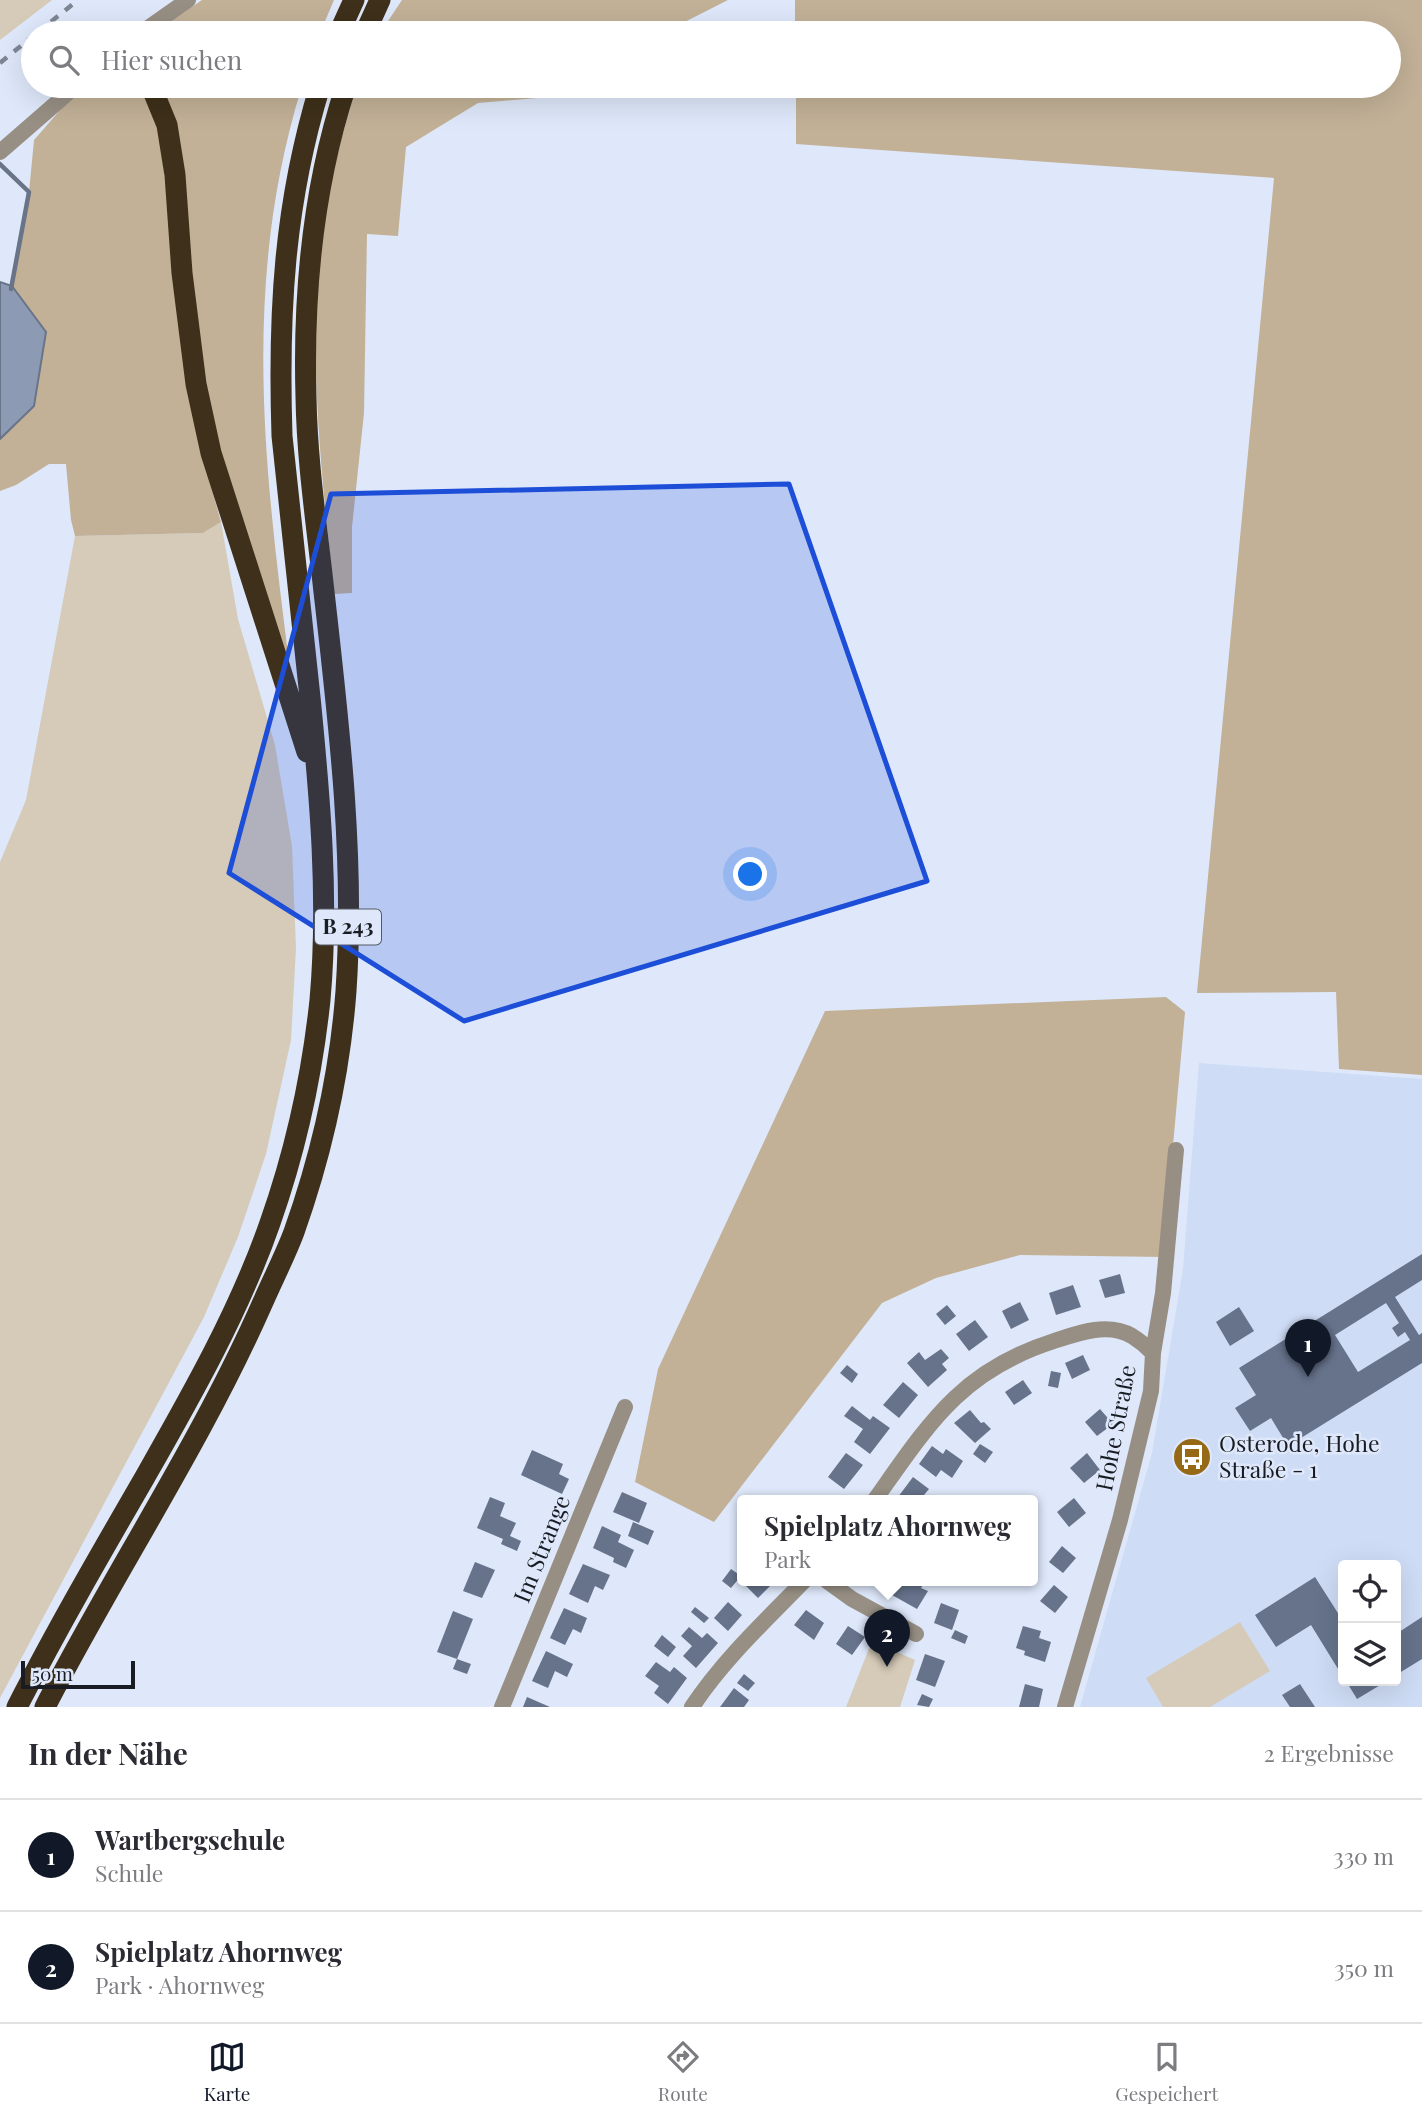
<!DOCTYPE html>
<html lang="de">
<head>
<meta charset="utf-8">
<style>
	:root { --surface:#fff; --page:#f7f7f7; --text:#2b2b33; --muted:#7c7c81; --line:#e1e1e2; --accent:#111827 }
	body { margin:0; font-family:"Playfair Display",serif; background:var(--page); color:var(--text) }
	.controls { position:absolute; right:21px; bottom:21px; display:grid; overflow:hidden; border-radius:7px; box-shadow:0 7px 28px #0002 }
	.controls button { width:63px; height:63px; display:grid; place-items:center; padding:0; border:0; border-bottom:2px solid var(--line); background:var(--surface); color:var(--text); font:35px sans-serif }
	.scale { position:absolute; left:21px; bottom:18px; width:114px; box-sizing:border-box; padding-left:7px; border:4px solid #191d23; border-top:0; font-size:19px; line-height:24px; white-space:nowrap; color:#191d23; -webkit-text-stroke:5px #dee8fa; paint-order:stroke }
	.you { position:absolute; left:751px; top:875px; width:24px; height:24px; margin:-18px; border:5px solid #fff; border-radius:50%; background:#1a73e8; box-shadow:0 0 0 10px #1a73e833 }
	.badge { display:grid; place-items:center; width:46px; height:46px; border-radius:50%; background:var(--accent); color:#fff; font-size:23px; font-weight:700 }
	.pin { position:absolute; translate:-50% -58px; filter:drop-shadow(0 2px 4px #0008) }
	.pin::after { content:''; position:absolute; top:37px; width:24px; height:21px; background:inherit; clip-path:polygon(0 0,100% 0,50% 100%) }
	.popup { position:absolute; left:737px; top:1495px; width:301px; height:91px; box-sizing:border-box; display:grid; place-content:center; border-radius:7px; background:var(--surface); filter:drop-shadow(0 2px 5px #0005); font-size:23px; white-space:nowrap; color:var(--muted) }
	.popup b { font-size:26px; color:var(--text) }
	.popup::after { content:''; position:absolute; left:50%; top:100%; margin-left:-14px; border:14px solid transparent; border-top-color:var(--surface) }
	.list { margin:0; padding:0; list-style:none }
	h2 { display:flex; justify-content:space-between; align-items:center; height:91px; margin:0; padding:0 28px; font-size:30px }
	h2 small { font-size:23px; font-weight:400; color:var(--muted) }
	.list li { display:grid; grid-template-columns:46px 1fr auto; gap:21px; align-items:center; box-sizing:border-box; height:112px; padding:0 28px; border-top:2px solid var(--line) }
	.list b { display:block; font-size:26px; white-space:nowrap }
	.list p { margin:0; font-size:23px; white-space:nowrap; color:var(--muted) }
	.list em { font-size:23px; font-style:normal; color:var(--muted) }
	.icon { flex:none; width:38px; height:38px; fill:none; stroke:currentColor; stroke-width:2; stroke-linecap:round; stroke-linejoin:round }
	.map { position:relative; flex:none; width:1422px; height:1707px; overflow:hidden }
	.search { position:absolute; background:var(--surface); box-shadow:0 7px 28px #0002; left:21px; right:21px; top:21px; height:77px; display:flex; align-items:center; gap:18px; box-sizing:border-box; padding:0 24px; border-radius:38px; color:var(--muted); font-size:26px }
	.sheet { height:315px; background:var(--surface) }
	nav { display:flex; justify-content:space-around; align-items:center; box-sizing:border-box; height:98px; border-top:2px solid var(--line); background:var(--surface); font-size:19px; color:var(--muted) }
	nav a { display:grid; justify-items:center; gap:4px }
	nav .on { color:var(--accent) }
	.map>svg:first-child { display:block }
</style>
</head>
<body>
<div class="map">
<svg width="1422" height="1707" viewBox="0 0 1422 1707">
	<rect width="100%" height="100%" fill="#dee8fa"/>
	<!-- built -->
	<path fill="#cedcf5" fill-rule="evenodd" d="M1199 1063 1422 1079V1707H1080L1152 1453 1183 1269ZM1343 1565H1396V1681H1343Z"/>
	<!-- green -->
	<path fill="#d6cab8" d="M0 0H52L0 40Z
		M221 522 238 619 275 745 292 846 296 948 291 1040 266 1154 238 1237 204 1317 0 1698V862L26 800 75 536 203 533Z
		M1240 1622 1270 1671 1210 1707H1163L1146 1678Z
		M872 1641 915 1660 900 1707H846Z"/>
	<!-- forest -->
	<path fill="#c2b197" d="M202 0H334L320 33H154Z
		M402 0H728L663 33H380Z
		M795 0H1422V1075L1339 1069 1336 992 1197 993 1274 178 796 144V86H1389V33H795Z
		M89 86H139L158 127 203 457 221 522 203 533 75 536 71 520 66 464H49L16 485 0 491V439L34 406 46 332 12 286 29 192 34 140 62 108Z
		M156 86H302C240 286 265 474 291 677L217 450Z
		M357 86H583L572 95 478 103 406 147 398 236 367 234 364 413 352 527V593L334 594C322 476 307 355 322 237 329 185 341 135 357 86Z
		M1166 997 1185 1012 1163 1257 1020 1255 936 1278 882 1303 714 1522 635 1482 658 1369 825 1011Z"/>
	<!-- water -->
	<path fill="#8c9ab4" stroke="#6a7488" stroke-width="2" d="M0 282 12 286 46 332 34 406 0 439Z"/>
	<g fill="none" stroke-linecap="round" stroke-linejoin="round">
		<!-- stream -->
		<path stroke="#6a7488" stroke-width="4.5" d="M0 164 29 192 11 289"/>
	</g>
	<!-- building -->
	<path fill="#66738b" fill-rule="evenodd" d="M1422 1254V1280L1395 1297 1419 1335 1422 1333V1363L1288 1446 1271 1418 1250 1431 1235 1408 1256 1395 1239 1368ZM1386 1303 1399 1323 1392 1328 1398 1337 1405 1332 1410 1340 1358 1372 1335 1335Z
		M1120 1274 1125 1293 1105 1298 1099 1280Z
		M1073 1285 1081 1307 1056 1315 1049 1293Z
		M1020 1302 1029 1320 1011 1329 1002 1311Z
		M947 1305 956 1316 945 1325 936 1314Z
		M1239 1307 1254 1331 1230 1346 1216 1322Z
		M975 1320 988 1337 969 1351 956 1334Z
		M941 1349 949 1358 942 1364 947 1370 928 1387 907 1363 919 1352 925 1360Z
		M1083 1355 1090 1370 1072 1379 1065 1363Z
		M847 1365 858 1374 852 1383 840 1373Z
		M1051 1371 1061 1373 1058 1388 1048 1386Z
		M1023 1380 1032 1393 1014 1405 1005 1392Z
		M903 1382 918 1395 899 1418 883 1405Z
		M852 1406 870 1420 873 1416 890 1428 870 1454 854 1442 863 1429 844 1416Z
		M1100 1409 1113 1424 1097 1436 1085 1422Z
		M970 1410 981 1423 984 1422 991 1429 975 1443 954 1423Z
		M980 1444 993 1452 985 1463 973 1454Z
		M932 1446 943 1454 946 1449 963 1461 952 1478 941 1470 936 1477 919 1464Z
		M532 1450 563 1464 559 1474 569 1479 562 1494 521 1475Z
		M846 1453 863 1465 844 1489 828 1477Z
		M1087 1453 1100 1470 1084 1483 1070 1468Z
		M913 1477 929 1489 919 1501H895Z
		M622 1492 647 1503 639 1523 613 1512Z
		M490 1497 505 1503 500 1516 516 1523 510 1536 521 1541 517 1551 501 1544 503 1539 477 1528Z
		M1074 1498 1086 1513 1069 1527 1057 1512Z
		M633 1522 654 1531 648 1545 628 1536Z
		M602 1526 621 1535 618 1542 634 1550 626 1568 613 1562 614 1558 593 1548Z
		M1062 1546 1076 1558 1063 1573 1049 1562Z
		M475 1562 495 1570 482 1598 463 1591Z
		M583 1564 610 1575 603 1590 595 1586 588 1603 569 1594Z
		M731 1569 741 1576 731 1588 722 1581Z
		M1315 1577 1343 1621V1677L1311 1625 1276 1647 1255 1615Z
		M747 1581H771L773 1583 758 1598 744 1584Z
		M899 1581H925L921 1588 928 1591 917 1609 892 1595Z
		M1054 1585 1068 1597 1055 1613 1040 1601Z
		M728 1602 742 1615 728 1631 714 1618Z
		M941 1603 959 1610 952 1630 934 1623Z
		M695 1607 709 1618 704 1623 691 1612Z
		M564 1608 587 1618 581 1633 573 1629 565 1645 550 1638Z
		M806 1610 824 1623 814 1640 794 1625Z
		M453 1611 473 1619 457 1659 437 1652Z
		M1422 1617V1659L1396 1675V1634Z
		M848 1626 865 1637 852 1655 836 1644Z
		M1023 1626 1041 1631 1039 1638 1051 1642 1045 1662 1024 1655 1025 1651 1016 1648Z
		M689 1627 702 1638 707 1633 718 1643 696 1668 683 1656 692 1646 681 1636Z
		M955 1630 968 1636 965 1644 951 1638Z
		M662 1635 676 1647 668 1657 654 1646Z
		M546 1651 573 1664 567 1677 555 1671 548 1688 532 1681Z
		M925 1654 945 1661 935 1687 916 1680Z
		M457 1659 471 1664 467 1674 453 1669Z
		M656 1662 670 1672 674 1667 687 1678 668 1704 654 1693 659 1686 645 1676Z
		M744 1674 755 1683 748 1691 737 1683Z
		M1346 1681H1387L1357 1699Z
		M1025 1684 1043 1689 1039 1707H1019Z
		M1300 1684 1315 1707H1290L1282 1695Z
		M734 1688 749 1700 744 1707H720Z
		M922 1694 933 1699 929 1707 917 1705Z
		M527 1697 550 1707H523Z"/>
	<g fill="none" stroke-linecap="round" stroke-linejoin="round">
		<!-- minor -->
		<path stroke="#978f84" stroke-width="16" d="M141 33 188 0
			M0 152 76 86
			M874 1501C928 1425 960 1371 1054 1341 1078 1333 1108 1322 1132 1336 1140 1341 1147 1347 1153 1353
			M827 1581 852 1599 916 1634
			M502 1707 625 1407
			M692 1707C723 1660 765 1621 804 1581
			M1065 1707 1120 1520 1151 1391 1153 1353 1163 1293 1176 1150"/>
		<!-- highway -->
		<path stroke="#3e301a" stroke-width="21" d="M339 33 354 0
			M365 33 380 0
			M151 86 167 125 175 175 182 273 196 384 211 453 307 752
			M17 1707C57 1629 101 1553 145 1477 191 1396 239 1312 270 1223 295 1152 312 1076 320 1000 329 899 320 798 310 697 301 610 291 523 282 436 278 312 284 204 320 86
			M45 1707C115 1571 201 1443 263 1302 273 1279 285 1256 294 1232 321 1156 340 1072 346 991 355 858 339 724 324 592 317 527 307 462 306 397 303 292 313 186 346 86"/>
		<!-- rail -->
		<path stroke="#7f8693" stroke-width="4.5" stroke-dasharray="9 9" stroke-linecap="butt" d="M37 33 78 0
			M0 63 33 36"/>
	</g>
	<!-- marked area -->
	<path fill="#1d4ed8" fill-opacity="0.2" stroke="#1d4ed8" stroke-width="5" stroke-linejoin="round" d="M789 484 927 881 464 1021 229 873 331 494Z"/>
	<!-- icons -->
	<defs>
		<symbol id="bus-disc" viewBox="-11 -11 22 22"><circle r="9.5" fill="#956916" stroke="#dee8fa"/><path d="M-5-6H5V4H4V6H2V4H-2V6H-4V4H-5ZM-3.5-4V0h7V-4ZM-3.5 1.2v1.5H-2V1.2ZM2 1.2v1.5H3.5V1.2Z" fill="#fff"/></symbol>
	</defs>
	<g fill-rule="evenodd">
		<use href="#bus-disc" x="1170" y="1435" width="44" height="44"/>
	</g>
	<g text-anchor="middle" stroke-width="5" stroke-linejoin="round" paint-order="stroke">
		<!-- shield labels -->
		<rect fill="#dee8fa" stroke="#545a64" stroke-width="2" x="315" y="909.5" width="66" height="35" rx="5"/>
		<g font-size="21" font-weight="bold" fill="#191d23">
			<text x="348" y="934">B 243</text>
		</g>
		<!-- street labels -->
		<g font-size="23" fill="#191d23" stroke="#dee8fa">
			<text transform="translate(1116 1428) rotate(-79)" y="8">Hohe Straße</text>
			<text transform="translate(542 1549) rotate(-68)" y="8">Im Strange</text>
		</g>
		<!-- poi labels -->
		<g font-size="23" fill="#191d23" stroke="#dee8fa" text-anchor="start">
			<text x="1219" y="1452">Osterode, Hohe<tspan x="1219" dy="26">Straße - 1</tspan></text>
		</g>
	</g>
</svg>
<div class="controls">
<button><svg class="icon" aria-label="locate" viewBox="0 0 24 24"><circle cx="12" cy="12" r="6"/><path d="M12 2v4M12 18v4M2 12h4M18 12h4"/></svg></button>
<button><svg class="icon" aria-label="layers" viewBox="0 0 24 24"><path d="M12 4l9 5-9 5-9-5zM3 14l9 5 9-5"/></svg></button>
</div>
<div class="scale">50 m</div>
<div class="you"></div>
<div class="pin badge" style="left:1308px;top:1377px">1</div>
<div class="pin badge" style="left:887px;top:1667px">2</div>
<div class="popup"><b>Spielplatz Ahornweg</b>Park</div>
<div class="search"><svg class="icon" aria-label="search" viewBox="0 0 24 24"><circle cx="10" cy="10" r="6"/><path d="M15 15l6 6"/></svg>Hier suchen</div>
</div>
<section class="sheet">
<h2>In der Nähe<small>2 Ergebnisse</small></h2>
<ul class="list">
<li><span class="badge">1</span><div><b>Wartbergschule</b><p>Schule</p></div><em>330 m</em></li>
<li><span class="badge">2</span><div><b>Spielplatz Ahornweg</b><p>Park · Ahornweg</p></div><em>350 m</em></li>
</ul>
</section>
<nav>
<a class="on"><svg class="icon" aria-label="map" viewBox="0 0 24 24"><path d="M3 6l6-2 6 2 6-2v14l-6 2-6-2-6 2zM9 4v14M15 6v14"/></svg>Karte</a>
<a><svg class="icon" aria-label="directions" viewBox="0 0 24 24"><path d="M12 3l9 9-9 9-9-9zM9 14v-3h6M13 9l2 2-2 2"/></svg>Route</a>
<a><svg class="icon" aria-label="saved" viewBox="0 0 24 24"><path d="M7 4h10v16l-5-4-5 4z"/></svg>Gespeichert</a>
</nav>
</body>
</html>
